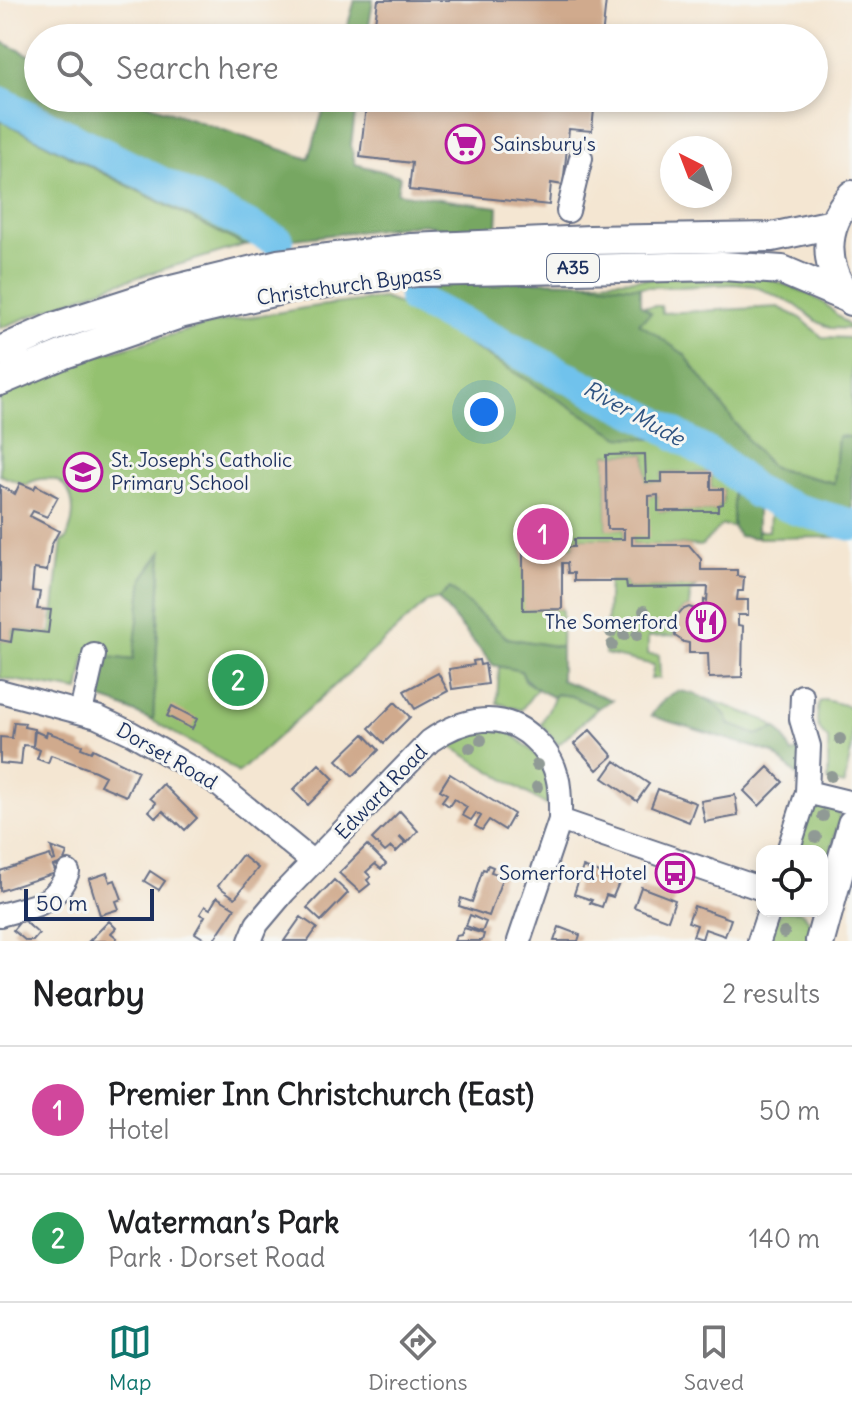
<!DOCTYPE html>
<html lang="en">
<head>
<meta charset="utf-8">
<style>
	:root { --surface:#fff; --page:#f2f2f2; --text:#202124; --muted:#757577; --line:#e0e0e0; --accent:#0f766e }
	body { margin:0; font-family:Delius,sans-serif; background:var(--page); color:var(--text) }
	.controls { position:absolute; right:24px; bottom:24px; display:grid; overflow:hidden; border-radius:16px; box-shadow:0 4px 12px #0003 }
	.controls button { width:72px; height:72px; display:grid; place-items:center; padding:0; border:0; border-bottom:2px solid var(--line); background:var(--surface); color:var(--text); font:40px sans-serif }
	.compass { position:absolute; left:660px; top:136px; width:72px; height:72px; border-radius:50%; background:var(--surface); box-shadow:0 4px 12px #0003; rotate:318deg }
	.scale { position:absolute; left:24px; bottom:20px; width:130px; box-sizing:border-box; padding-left:8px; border:4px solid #1b2f5e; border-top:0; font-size:22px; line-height:28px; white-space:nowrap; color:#1b2f5e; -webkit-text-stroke:6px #f6f6f2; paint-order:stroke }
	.you { position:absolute; left:484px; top:412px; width:28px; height:28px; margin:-20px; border:6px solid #fff; border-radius:50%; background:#1a73e8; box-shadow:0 0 0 12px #1a73e833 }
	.badge { display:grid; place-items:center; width:52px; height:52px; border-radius:50%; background:var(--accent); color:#fff; font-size:26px; font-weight:700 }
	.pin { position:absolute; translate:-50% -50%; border:4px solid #fff; box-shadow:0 2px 8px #0006 }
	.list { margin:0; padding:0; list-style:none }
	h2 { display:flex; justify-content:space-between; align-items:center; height:104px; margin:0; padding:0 32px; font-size:34px }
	h2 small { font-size:26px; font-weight:400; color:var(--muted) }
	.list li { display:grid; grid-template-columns:52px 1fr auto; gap:24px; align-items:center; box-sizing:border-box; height:128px; padding:0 32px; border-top:2px solid var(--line) }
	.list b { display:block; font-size:30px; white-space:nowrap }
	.list p { margin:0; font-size:26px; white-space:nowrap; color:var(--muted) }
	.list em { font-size:26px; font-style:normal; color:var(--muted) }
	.icon { flex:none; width:44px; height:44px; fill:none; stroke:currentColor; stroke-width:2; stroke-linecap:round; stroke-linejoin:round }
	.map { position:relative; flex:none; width:852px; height:941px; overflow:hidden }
	.search { position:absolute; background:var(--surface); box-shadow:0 4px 12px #0003; left:24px; right:24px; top:24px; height:88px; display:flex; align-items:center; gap:20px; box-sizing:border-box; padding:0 28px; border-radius:44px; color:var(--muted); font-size:30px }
	.sheet { height:360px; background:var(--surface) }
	nav { display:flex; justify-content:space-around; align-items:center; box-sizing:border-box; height:112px; border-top:2px solid var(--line); background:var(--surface); font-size:22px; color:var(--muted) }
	nav a { display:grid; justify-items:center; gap:4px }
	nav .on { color:var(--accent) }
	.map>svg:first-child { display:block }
</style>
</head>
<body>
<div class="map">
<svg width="852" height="941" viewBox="0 0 852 941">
	<rect width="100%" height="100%" fill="#f6f6f2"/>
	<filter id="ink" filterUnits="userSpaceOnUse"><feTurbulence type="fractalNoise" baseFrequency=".0125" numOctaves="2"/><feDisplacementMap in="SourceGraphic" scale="16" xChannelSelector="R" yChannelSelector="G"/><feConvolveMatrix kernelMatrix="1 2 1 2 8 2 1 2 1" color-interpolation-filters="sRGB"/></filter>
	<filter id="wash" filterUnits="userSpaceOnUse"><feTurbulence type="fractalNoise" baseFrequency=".006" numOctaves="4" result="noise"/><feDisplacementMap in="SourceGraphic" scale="32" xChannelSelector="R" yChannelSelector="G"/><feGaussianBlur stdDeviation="1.8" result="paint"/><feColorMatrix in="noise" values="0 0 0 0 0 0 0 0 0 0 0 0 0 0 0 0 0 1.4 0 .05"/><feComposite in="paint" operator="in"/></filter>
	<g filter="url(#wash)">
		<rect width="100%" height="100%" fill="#f4e6d2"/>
		<!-- green -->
		<path fill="#94c16f" stroke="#587866" stroke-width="2" d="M0 120 244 245 112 285 0 328Z
			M754 273 807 293 824 303 852 329 830 328 818 322 794 304 754 286 734 284 680 287H623L579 282Z
			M383 298 415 310 620 437 686 441 733 473V527L722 525 701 546 689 545H632V537L649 496 658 495 659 511H717L718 505 723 504V490L711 489V473H662V482H646L645 454 606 455 607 528 624 529V539H575L574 547H562V522H540V531L523 532 524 609H562L561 647 507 638 450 589 438 599 427 602 238 773 223 761 153 721 162 553 133 660 86 654 79 691 0 678V640L11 641 13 629 51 633 62 541 66 540C68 534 71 527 72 521 78 488 55 467 25 485L0 475V394L66 364 215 323 311 307Z
			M643 306H661L662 313 778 307 801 318 822 337 848 338 852 341V437H838L834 483 773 468 638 323 651 313Z
			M771 498 795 509 852 525V537L757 538V531H769Z
			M609 581H626L627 588 697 587 690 593 689 607 682 610 674 619 675 636 648 637V654L659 655 660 678 651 679 654 665 605 654Z
			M499 666 521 671 525 681 537 689 521 710 497 703Z
			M556 694 571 696 598 708 558 745 541 724Z
			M705 698 765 720 776 728 757 735 729 724 727 716Z
			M825 700 852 707V747L844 785 828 781V739C813 725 817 720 819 702Z
			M503 727C538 754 548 759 548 806L442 741 449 734Z
			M820 802 837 809 840 819 822 882V851H795L811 809Z
			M784 911H800C813 922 812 926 808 941H768L779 914Z"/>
		<!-- forest -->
		<path fill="#77a762" stroke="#496b60" stroke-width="2" d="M355 0H373L367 38H344Z
			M0 41 38 59V98H130L309 159 327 98H357L351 145 355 164 400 176 397 193 498 207 497 229 455 231 423 224 244 245 0 120Z
			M483 280 579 282 640 287V304L651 313 639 323 684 354 753 447 773 468 834 483 838 436 852 437V525L795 509 757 493V538L739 536 733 527V473L686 441 620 437 409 308 405 299 412 287Z
			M162 551 153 721 116 704 92 696 100 656 133 660 143 578Z
			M450 588 507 638 561 647V680L612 700 598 708 571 696 556 694 553 697C539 690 528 686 521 671L493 665 438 599Z
			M678 691C696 692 725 705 729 724L757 735 776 728 784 737 792 753 801 749 800 778 773 753 651 716C659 704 665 697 678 691Z"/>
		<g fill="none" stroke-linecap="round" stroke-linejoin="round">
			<!-- river -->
			<path stroke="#70c2ec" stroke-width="32" d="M0 102 278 241
				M414 299 653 421 717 459 757 493 795 509 852 525"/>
		</g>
		<g id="blocks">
			<!-- building -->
			<path fill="#d0aa8d" d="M378 0H606L602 38H373Z
				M367 98H595L592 131 569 129 563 185 551 183 549 205 409 190 412 163 360 157Z
				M645 454 646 482H662V473H711V489H723V504L718 505V511H658V495L649 496V537H632V545H689L701 559V570H737V576L744 577 743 591H738L737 600H748V615H738V625L743 626 742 677 709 678 708 653H689V643L684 642 675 636 674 619 682 610 689 607 704 612V600L707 601 708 587 627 588 626 581H574V573H568L567 563H562V609L523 610V531H540V522H562V547H574V539H624V529H607L606 455Z
				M20 483 34 489 36 485 58 497 47 517 33 511 30 516 59 531 51 546 47 571 34 569 32 591 40 592 37 609 51 610 48 633 13 629 11 642 0 640V485L15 494Z
				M479 660 480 665 485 664 488 684 452 689 449 669 474 665 473 661Z
				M438 673 448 691 415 709 404 691Z
				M395 702 410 717 384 743 369 728Z
				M172 706 197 719 192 729 167 716Z
				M14 722 25 723 24 727 34 729 33 746 23 745 21 765 0 763V737L12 738Z
				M590 730 613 756 597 770 574 744Z
				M35 731 46 736 47 732 82 745 81 748 91 752 93 749 138 771 126 796 100 785 105 776 95 771 51 755 48 763 37 759 40 750 33 747Z
				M364 734 379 750 353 776 337 760Z
				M615 761 649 784 637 801 603 778Z
				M319 764 334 779 308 805 293 790Z
				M768 767 783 782 759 806 744 791Z
				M450 774 514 814 505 830 489 820 482 830 475 826 481 816 476 813 471 820 462 815 467 807 454 799 449 806 442 801 447 794 440 790Z
				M163 784 197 818 185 830 178 823 177 824 163 811 156 818 149 811 156 803 150 798Z
				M658 789 696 803 689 822 651 807Z
				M735 795 738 816 705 822 701 801Z
				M400 811 418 831 407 843 401 837 400 838 405 843 396 852 391 847 385 852 372 839Z
				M367 845 386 864 381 869 375 864 366 872 371 877 367 880 370 884 360 892 339 873Z
				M51 847 67 853 63 863 53 866 56 873 0 891V871L50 855 52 861 55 860Z
				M242 855 258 868 235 898 218 886Z
				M488 865 493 867 491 872 503 876 489 916 459 906 461 898 472 902 483 869 486 870Z
				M583 867 620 880 613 897 606 895 602 907 590 903 592 900 574 894Z
				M150 871 165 881 159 890 144 881Z
				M107 873 110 882 115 880 122 899 116 901 119 909 100 915 89 879Z
				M334 880 348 893 321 921 307 908Z
				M641 887 675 900 668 920 634 907Z
				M217 897 235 908 213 941H208L195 933 205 916 200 914 205 906 210 909Z
				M694 906 731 919 725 936 705 929 702 939 693 936 697 925 688 922Z
				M470 915 486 922 482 932 466 926Z
				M301 917 317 928 308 941H284Z
				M22 919 39 934 33 941H26L13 930Z
				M109 921 116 928 111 933 117 938 115 941H89Z
				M559 927 580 935 578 941H554Z
				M464 928 484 934 482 941H454L456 936 461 935Z"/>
		</g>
	</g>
	<g filter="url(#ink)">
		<use href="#blocks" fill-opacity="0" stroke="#676f87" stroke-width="2"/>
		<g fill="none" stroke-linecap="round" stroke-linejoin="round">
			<defs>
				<path id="minor" d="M568 211 581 158
					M0 691 97 717 131 733 214 781 313 862
					M81 712 94 655
					M807 792 852 803
					M788 851 807 792 809 746 801 719 802 696
					M0 915C33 905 54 907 68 872
					M250 941 257 924 284 892 430 741C462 718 503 709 534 739 545 749 553 761 557 776 561 790 560 806 560 820L762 889
					M519 941 560 820
					M759 941 769 911"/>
				<path id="major" d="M851 301C822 267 822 228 852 195
					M0 351 54 327 163 292 278 264 412 248 590 240 772 237 833 224
					M0 381 64 354 180 314 290 288 417 272 722 266 782 270 850 299
					M820 941 852 824"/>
			</defs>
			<!-- minor casing -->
			<use href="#minor" stroke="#676f87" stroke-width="26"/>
			<!-- major casing -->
			<use href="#major" stroke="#676f87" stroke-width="32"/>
			<!-- minor -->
			<use href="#minor" stroke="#fff" stroke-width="22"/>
			<!-- major -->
			<use href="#major" stroke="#fff" stroke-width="28"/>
		</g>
		<!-- trees -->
		<g fill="#909a95">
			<circle cx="644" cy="611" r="6"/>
			<circle cx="611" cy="632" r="6"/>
			<circle cx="624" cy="635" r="6"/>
			<circle cx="637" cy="635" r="6"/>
			<circle cx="612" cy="645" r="6"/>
			<circle cx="840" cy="739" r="6"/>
			<circle cx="481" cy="740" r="6"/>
			<circle cx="470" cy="748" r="6"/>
			<circle cx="537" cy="765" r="6"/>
			<circle cx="831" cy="776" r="6"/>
			<circle cx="537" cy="787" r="6"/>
			<circle cx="823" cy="816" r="6"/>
			<circle cx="816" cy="837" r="6"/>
			<circle cx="784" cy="933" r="6"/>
		</g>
	</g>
	<!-- icons -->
	<defs>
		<symbol id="supermarket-ring" viewBox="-11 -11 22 22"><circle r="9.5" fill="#f6f6f2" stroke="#b5179e" stroke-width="1.5"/><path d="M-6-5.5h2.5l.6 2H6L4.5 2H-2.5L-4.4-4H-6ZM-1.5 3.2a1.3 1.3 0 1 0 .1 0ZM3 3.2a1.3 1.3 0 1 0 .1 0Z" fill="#b5179e"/></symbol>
		<symbol id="school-ring" viewBox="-11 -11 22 22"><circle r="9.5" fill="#f6f6f2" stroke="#b5179e" stroke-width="1.5"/><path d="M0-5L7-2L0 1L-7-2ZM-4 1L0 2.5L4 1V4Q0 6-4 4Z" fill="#b5179e"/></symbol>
		<symbol id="restaurant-ring" viewBox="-11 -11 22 22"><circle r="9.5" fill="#f6f6f2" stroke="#b5179e" stroke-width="1.5"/><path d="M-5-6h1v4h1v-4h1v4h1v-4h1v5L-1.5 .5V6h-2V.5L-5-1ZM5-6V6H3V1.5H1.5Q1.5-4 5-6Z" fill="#b5179e"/></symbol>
		<symbol id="bus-ring" viewBox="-11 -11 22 22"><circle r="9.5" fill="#f6f6f2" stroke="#b5179e" stroke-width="1.5"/><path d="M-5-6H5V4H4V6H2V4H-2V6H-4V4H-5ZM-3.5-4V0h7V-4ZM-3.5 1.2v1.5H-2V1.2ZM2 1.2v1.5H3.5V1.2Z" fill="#b5179e"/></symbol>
	</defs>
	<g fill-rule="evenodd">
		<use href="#supermarket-ring" x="443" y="122" width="44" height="44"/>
		<use href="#school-ring" x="61" y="450" width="44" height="44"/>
		<use href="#restaurant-ring" x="684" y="600" width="44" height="44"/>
		<use href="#bus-ring" x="653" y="851" width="44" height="44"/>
	</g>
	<g text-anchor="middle" stroke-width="6" stroke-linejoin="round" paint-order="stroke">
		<!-- shield labels -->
		<rect fill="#f6f6f2" stroke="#5d6b8a" stroke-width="2" x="547" y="254" width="52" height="28" rx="6"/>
		<g font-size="18" font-weight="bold" fill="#1b2f5e">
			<text x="573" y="274">A35</text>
		</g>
		<!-- poi labels -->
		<g font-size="20" fill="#1b2f5e" stroke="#f6f6f2" text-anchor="start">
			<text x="493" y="151">Sainsbury's</text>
			<text x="111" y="467">St. Joseph's Catholic<tspan x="111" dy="23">Primary School</tspan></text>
			<text x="678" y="629" text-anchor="end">The Somerford</text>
			<text x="647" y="880" text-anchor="end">Somerford Hotel</text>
		</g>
		<!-- street labels -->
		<g font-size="20" fill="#1b2f5e" stroke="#f6f6f2">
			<text transform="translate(349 285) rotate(-8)" y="7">Christchurch Bypass</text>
			<text transform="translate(167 756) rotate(30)" y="7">Dorset Road</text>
			<text transform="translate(381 792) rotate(-46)" y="7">Edward Road</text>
		</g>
		<!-- water labels -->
		<g font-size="22" font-style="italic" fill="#305482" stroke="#f6f6f2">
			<text transform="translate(634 413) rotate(29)" y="8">River Mude</text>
		</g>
	</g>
</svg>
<div class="controls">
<button><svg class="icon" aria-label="locate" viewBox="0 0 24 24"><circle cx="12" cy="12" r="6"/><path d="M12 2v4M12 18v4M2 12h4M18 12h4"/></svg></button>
</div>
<svg class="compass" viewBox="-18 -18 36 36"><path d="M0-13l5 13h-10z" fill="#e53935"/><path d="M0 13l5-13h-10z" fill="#757577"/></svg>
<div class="scale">50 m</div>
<div class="you"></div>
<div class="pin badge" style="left:543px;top:534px;background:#d1479c">1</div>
<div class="pin badge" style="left:238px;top:680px;background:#2e9e5b">2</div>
<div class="search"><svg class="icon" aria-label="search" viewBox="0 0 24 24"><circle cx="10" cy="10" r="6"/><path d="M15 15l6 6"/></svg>Search here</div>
</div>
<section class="sheet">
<h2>Nearby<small>2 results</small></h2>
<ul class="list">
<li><span class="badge" style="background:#d1479c">1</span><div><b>Premier Inn Christchurch (East)</b><p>Hotel</p></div><em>50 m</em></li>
<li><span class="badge" style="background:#2e9e5b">2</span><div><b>Waterman’s Park</b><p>Park · Dorset Road</p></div><em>140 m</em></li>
</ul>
</section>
<nav>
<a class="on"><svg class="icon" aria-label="map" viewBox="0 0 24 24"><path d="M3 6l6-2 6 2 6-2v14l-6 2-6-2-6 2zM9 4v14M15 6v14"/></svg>Map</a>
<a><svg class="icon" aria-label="directions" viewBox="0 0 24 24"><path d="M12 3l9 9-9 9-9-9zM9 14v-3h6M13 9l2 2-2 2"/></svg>Directions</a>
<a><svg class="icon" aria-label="saved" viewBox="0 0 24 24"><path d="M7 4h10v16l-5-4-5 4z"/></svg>Saved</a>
</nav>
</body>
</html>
